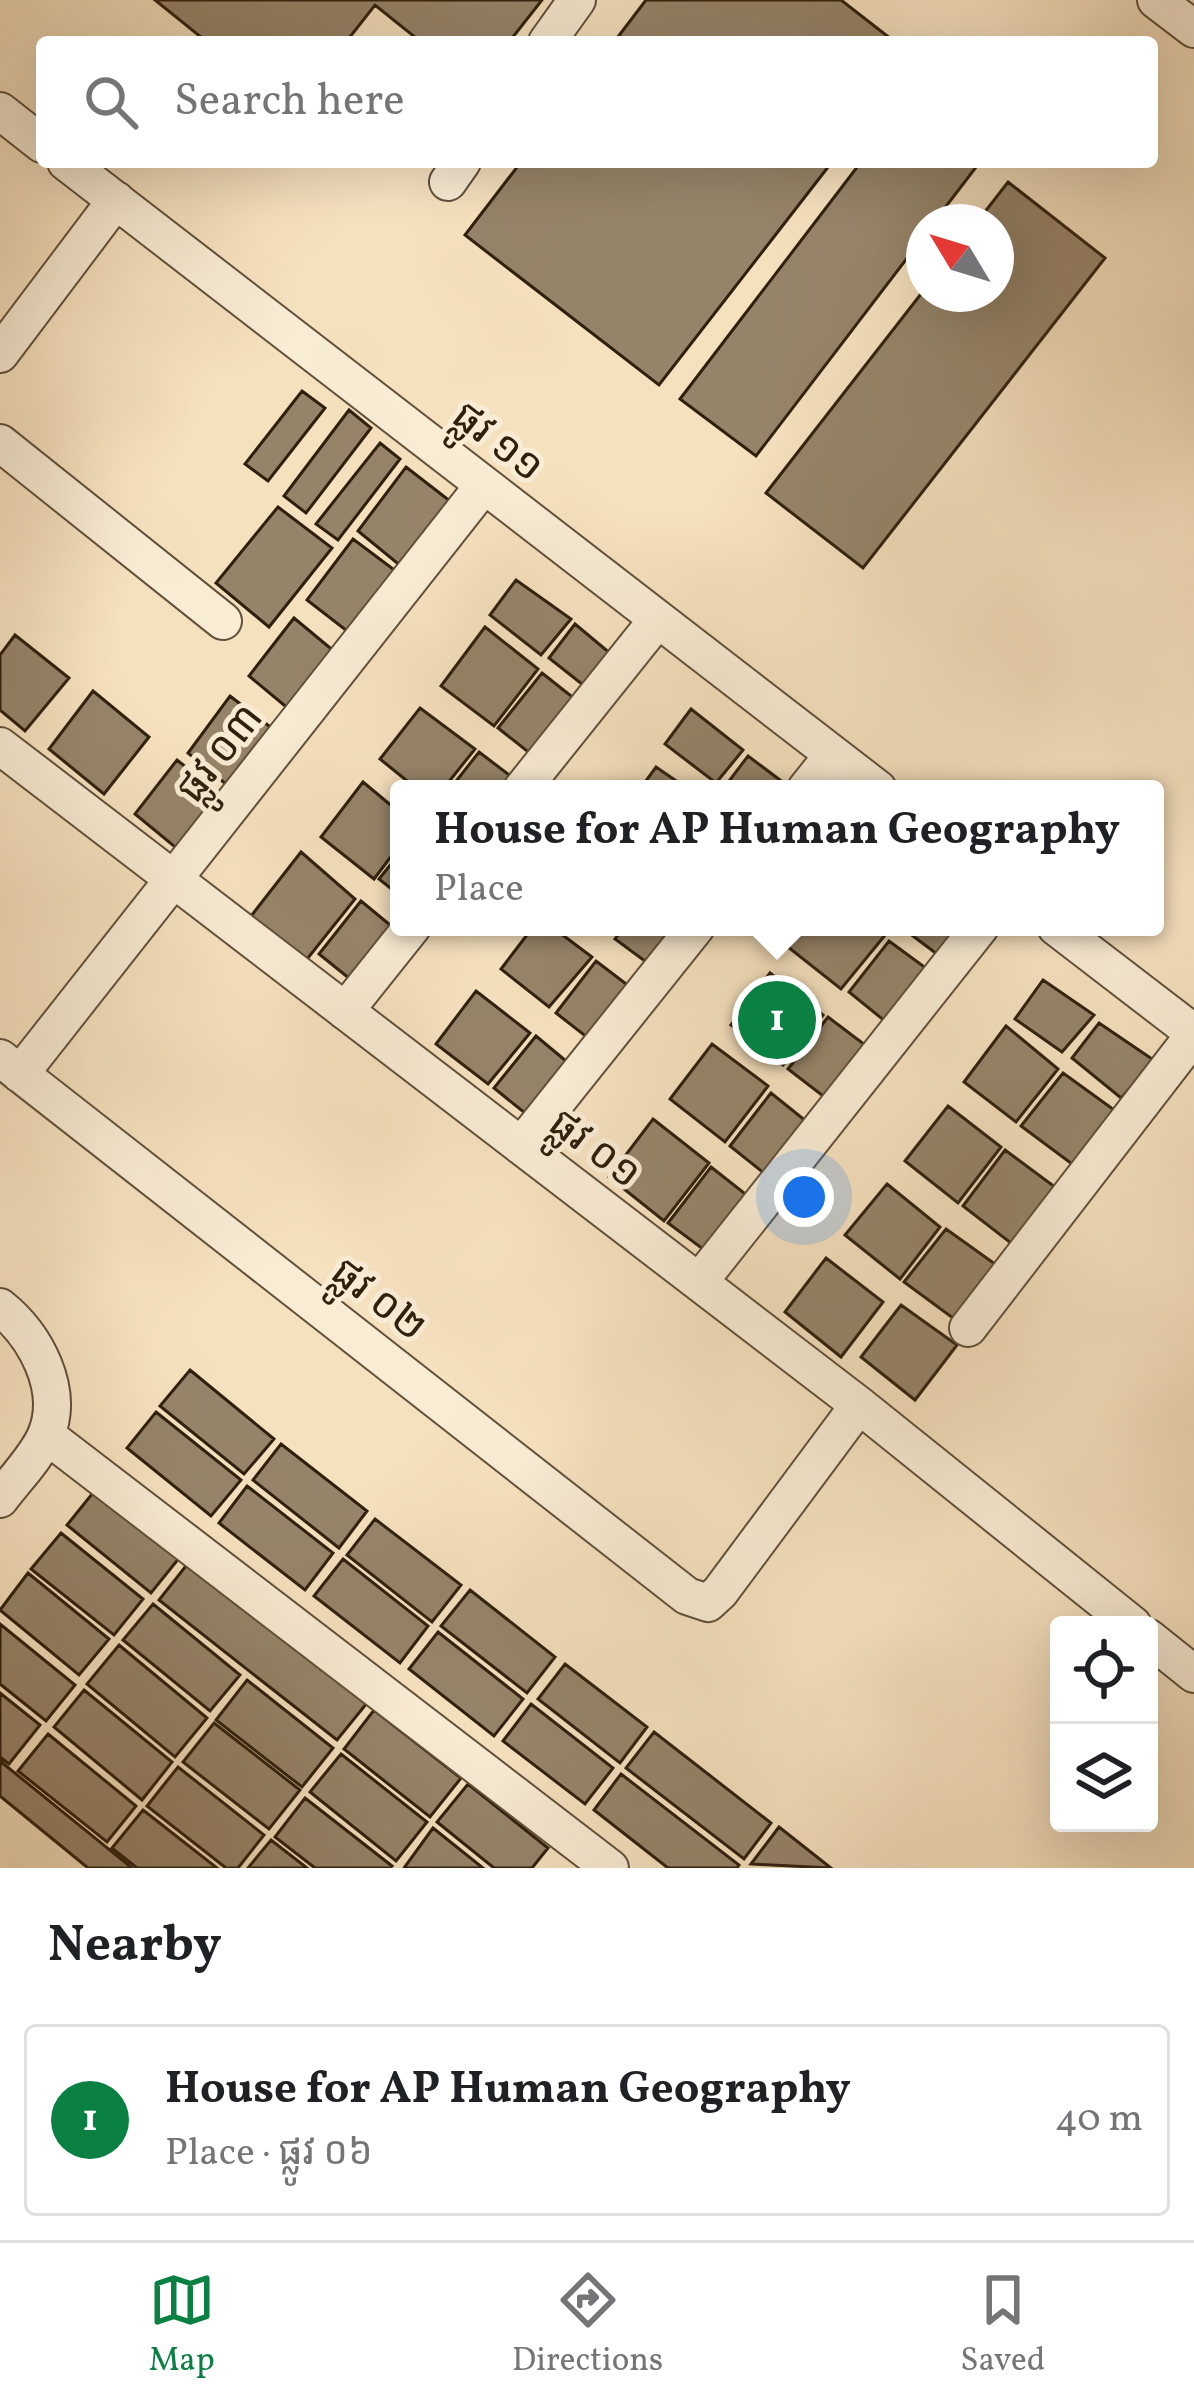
<!DOCTYPE html>
<html lang="en">
<head>
<meta charset="utf-8">
<style>
	:root { --surface:#fff; --page:#f6f6f6; --text:#202124; --muted:#757577; --line:#e0e0e0; --accent:#0b8043 }
	body { margin:0; font-family:Vollkorn,"Noto Sans Khmer",serif; background:var(--page); color:var(--text) }
	.controls { position:absolute; right:36px; bottom:36px; display:grid; overflow:hidden; border-radius:12px; box-shadow:0 12px 48px #0002 }
	.controls button { width:108px; height:108px; display:grid; place-items:center; padding:0; border:0; border-bottom:3px solid var(--line); background:var(--surface); color:var(--text); font:60px sans-serif }
	.compass { position:absolute; left:906px; top:204px; width:108px; height:108px; border-radius:50%; background:var(--surface); box-shadow:0 12px 48px #0002; rotate:308deg }
	.you { position:absolute; left:804px; top:1197px; width:42px; height:42px; margin:-30px; border:9px solid #fff; border-radius:50%; background:#1a73e8; box-shadow:0 0 0 18px #1a73e833 }
	.badge { display:grid; place-items:center; width:78px; height:78px; border-radius:50%; background:var(--accent); color:#fff; font-size:39px; font-weight:700 }
	.pin { position:absolute; translate:-50% -50%; border:6px solid #fff; box-shadow:0 3px 12px #0006 }
	.popup { position:absolute; left:390px; top:780px; width:774px; height:156px; box-sizing:border-box; display:grid; place-content:center; border-radius:12px; background:var(--surface); filter:drop-shadow(0 3px 9px #0005); font-size:39px; white-space:nowrap; color:var(--muted) }
	.popup b { font-size:45px; color:var(--text) }
	.popup::after { content:''; position:absolute; left:50%; top:100%; margin-left:-24px; border:24px solid transparent; border-top-color:var(--surface) }
	.list { margin:0; padding:0; list-style:none }
	h2 { display:flex; justify-content:space-between; align-items:center; height:156px; margin:0; padding:0 48px; font-size:51px }
	h2 small { font-size:39px; font-weight:400; color:var(--muted) }
	.list li { display:grid; grid-template-columns:78px 1fr auto; gap:36px; align-items:center; box-sizing:border-box; height:192px; margin:0 24px 24px; padding:0 24px; border:3px solid var(--line); border-radius:12px }
	.list b { display:block; font-size:45px; white-space:nowrap }
	.list p { margin:0; font-size:39px; white-space:nowrap; color:var(--muted) }
	.list em { font-size:39px; font-style:normal; color:var(--muted) }
	.icon { flex:none; width:66px; height:66px; fill:none; stroke:currentColor; stroke-width:2; stroke-linecap:round; stroke-linejoin:round }
	.map { position:relative; flex:none; width:1194px; height:1868px; overflow:hidden }
	.search { position:absolute; background:var(--surface); box-shadow:0 12px 48px #0002; left:36px; right:36px; top:36px; height:132px; display:flex; align-items:center; gap:30px; box-sizing:border-box; padding:0 42px; border-radius:12px; color:var(--muted); font-size:45px }
	.sheet { height:372px; background:var(--surface) }
	nav { display:flex; justify-content:space-around; align-items:center; box-sizing:border-box; height:168px; border-top:3px solid var(--line); background:var(--surface); font-size:33px; color:var(--muted) }
	nav a { display:grid; justify-items:center; gap:6px }
	nav .on { color:var(--accent) }
	.map>svg:first-child { display:block }
</style>
</head>
<body>
<div class="map">
<svg width="1194" height="1868" viewBox="0 0 1194 1868">
	<rect width="100%" height="100%" fill="#f6e1bf"/>
	<filter id="stains"><feTurbulence type="fractalNoise" baseFrequency=".00167" numOctaves="4"/><feColorMatrix values="0 0 0 0 .2 0 0 0 0 .09 0 0 0 0 .02 0 0 0 .5 -.17"/></filter>
	<radialGradient id="worn" r=".72"><stop offset=".6" stop-color="#630" stop-opacity="0"/><stop offset="1" stop-color="#630" stop-opacity=".3"/></radialGradient>
	<!-- building -->
	<path fill="#96846a" stroke="#2f200e" stroke-width="3" d="M155 0H542L509 42H421L375 5 346 42H207Z
		M646 0H841L895 42H614Z
		M521 162H832L659 385 465 235Z
		M861 162H980L934 222H924V236L756 456 680 399Z
		M1008 182 1105 258 863 568 766 493 924 290 996 294V222H977Z
		M302 391 325 408 268 481 245 464Z
		M349 410 371 428 306 513 284 496Z
		M380 443 400 459 338 540 316 524Z
		M406 467 459 508 408 572 358 531Z
		M278 507 332 548 269 627 216 583Z
		M353 539 405 578 356 638 307 600Z
		M516 580 571 619 541 655 490 615Z
		M294 618 341 657 296 715 249 676Z
		M575 624 617 659 592 692 549 658Z
		M485 627 538 669 494 726 441 686Z
		M15 635 69 678 25 731 0 710V655Z
		M542 673 585 707 541 762 498 728Z
		M93 691 149 737 104 794 49 749Z
		M230 696 282 736 237 793 188 753Z
		M420 708 475 749 443 789H417L380 759Z
		M691 709 743 750 716 783 665 744Z
		M479 752 521 784 518 789H450Z
		M748 756 792 789H723Z
		M177 760 230 802 186 856 135 814Z
		M656 767 688 789H640Z
		M363 782 399 812V846L374 879 321 837Z
		M301 852 355 899 304 963 248 920Z
		M399 854V895L379 879Z
		M361 901 401 934 360 987 319 954Z
		M533 927H552L592 957 549 1007 501 969Z
		M624 927H693L657 970 615 939Z
		M803 927H877L886 934 841 989 788 947Z
		M901 927H974L949 963Z
		M889 941 938 977 896 1030 849 992Z
		M596 961 638 993 597 1045 556 1013Z
		M770 973 823 1015 783 1065 731 1025Z
		M1043 980 1094 1015 1062 1052 1015 1019Z
		M476 991 530 1033 488 1084 436 1044Z
		M828 1017 877 1054 836 1106 788 1069Z
		M1099 1023 1155 1061 1121 1098 1072 1058Z
		M1006 1026 1058 1069 1016 1122 964 1082Z
		M536 1036 578 1071 536 1122 494 1088Z
		M712 1044 768 1086 725 1142 670 1099Z
		M1063 1073 1117 1112 1076 1167 1021 1126Z
		M771 1093 817 1130 775 1182 730 1146Z
		M948 1106 1001 1147 958 1203 905 1161Z
		M653 1119 709 1163 664 1221 609 1177Z
		M1005 1150 1059 1190 1016 1247 963 1206Z
		M711 1167 758 1204 715 1258 668 1223Z
		M887 1184 940 1227 900 1279 845 1235Z
		M946 1229 1002 1269 957 1321 904 1282Z
		M826 1258 883 1302 841 1357 785 1312Z
		M901 1305 957 1345 915 1400 861 1357Z
		M190 1370 274 1439 244 1474 160 1406Z
		M156 1412 241 1480 211 1516 127 1448Z
		M281 1444 367 1511 339 1548 253 1480Z
		M247 1486 333 1553 305 1590 219 1523Z
		M96 1489 180 1557 151 1593 67 1525Z
		M375 1519 461 1585 432 1622 347 1555Z
		M61 1533 143 1599 114 1635 31 1569Z
		M343 1559 428 1626 400 1663 314 1596Z
		M189 1562 367 1703 337 1740 159 1600Z
		M28 1573 109 1639 79 1675 0 1610Z
		M470 1590 555 1657 527 1693 441 1626Z
		M153 1604 240 1675 210 1711 123 1640Z
		M0 1624 75 1685 46 1721 0 1684Z
		M438 1632 523 1699 494 1736 409 1669Z
		M119 1645 207 1718 175 1757 87 1684Z
		M565 1664 647 1727 620 1763 538 1699Z
		M247 1680 333 1748 302 1787 216 1720Z
		M84 1690 172 1762 142 1800 54 1727Z
		M0 1693 40 1725 9 1764 0 1757Z
		M531 1704 613 1768 585 1804 503 1741Z
		M374 1710 461 1778 430 1817 344 1749Z
		M214 1723 300 1790 269 1829 183 1762Z
		M654 1732 771 1823 744 1859 626 1768Z
		M48 1734 136 1806 107 1842 18 1771Z
		M341 1754 427 1822 396 1861 310 1792Z
		M0 1761 132 1868H88L0 1796Z
		M178 1767 264 1835 238 1868H226L147 1806Z
		M621 1774 739 1865 737 1868H668L594 1810Z
		M468 1784 548 1848 532 1868H494L437 1822Z
		M305 1798 392 1866 390 1868H315L275 1837Z
		M143 1810 217 1868H137L112 1848Z
		M779 1827 831 1868 751 1864Z
		M433 1828 483 1868H404Z
		M271 1840 307 1868H248Z"/>
	<g fill="none" stroke-linecap="round" stroke-linejoin="round">
		<defs>
			<path id="minor" d="M1156 0 1194 29
				M547 42 577 0
				M0 111 42 144
				M66 162 878 789
				M448 182 462 162
				M0 354 116 200
				M0 443 223 621
				M0 746 859 1405 1133 1625
				M522 789 658 619
				M806 789 833 755
				M1056 927 1194 1033
				M345 1011 412 927
				M0 1058 687 1596 708 1603 720 1592 859 1405
				M20 1074 484 485
				M521 1146 696 927
				M699 1282 980 927
				M0 1307C35 1335 65 1389 46 1435 37 1457 14 1480 0 1499
				M968 1328 1194 1035
				M46 1435 610 1868
				M1149 1638 1194 1674"/>
		</defs>
		<!-- minor casing -->
		<use href="#minor" stroke="#61503a" stroke-width="40"/>
		<!-- minor -->
		<use href="#minor" stroke="#f9ecd5" stroke-width="36"/>
	</g>
	<g text-anchor="middle" stroke-width="10" stroke-linejoin="round" paint-order="stroke">
		<!-- street labels -->
		<g font-size="42" fill="#2f200e" stroke="#f9ecd5">
			<text transform="translate(499 440) rotate(38)" y="15">ផ្លូវ ១១</text>
			<text transform="translate(218 752) rotate(-52)" y="15">ផ្លូវ ០៣</text>
			<text transform="translate(596 1147) rotate(37)" y="15">ផ្លូវ ០១</text>
			<text transform="translate(380 1298) rotate(38)" y="15">ផ្លូវ ០២</text>
		</g>
	</g>
	<rect width="100%" height="100%" filter="url(#stains)"/>
	<rect width="100%" height="100%" fill="url(#worn)"/>
</svg>
<div class="controls">
<button><svg class="icon" aria-label="locate" viewBox="0 0 24 24"><circle cx="12" cy="12" r="6"/><path d="M12 2v4M12 18v4M2 12h4M18 12h4"/></svg></button>
<button><svg class="icon" aria-label="layers" viewBox="0 0 24 24"><path d="M12 4l9 5-9 5-9-5zM3 14l9 5 9-5"/></svg></button>
</div>
<svg class="compass" viewBox="-18 -18 36 36"><path d="M0-13l5 13h-10z" fill="#e53935"/><path d="M0 13l5-13h-10z" fill="#757577"/></svg>
<div class="you"></div>
<div class="pin badge" style="left:777px;top:1020px">1</div>
<div class="popup"><b>House for AP Human Geography</b>Place</div>
<div class="search"><svg class="icon" aria-label="search" viewBox="0 0 24 24"><circle cx="10" cy="10" r="6"/><path d="M15 15l6 6"/></svg>Search here</div>
</div>
<section class="sheet">
<h2>Nearby<small></small></h2>
<ul class="list">
<li><span class="badge">1</span><div><b>House for AP Human Geography</b><p>Place · ផ្លូវ ០៦</p></div><em>40 m</em></li>
</ul>
</section>
<nav>
<a class="on"><svg class="icon" aria-label="map" viewBox="0 0 24 24"><path d="M3 6l6-2 6 2 6-2v14l-6 2-6-2-6 2zM9 4v14M15 6v14"/></svg>Map</a>
<a><svg class="icon" aria-label="directions" viewBox="0 0 24 24"><path d="M12 3l9 9-9 9-9-9zM9 14v-3h6M13 9l2 2-2 2"/></svg>Directions</a>
<a><svg class="icon" aria-label="saved" viewBox="0 0 24 24"><path d="M7 4h10v16l-5-4-5 4z"/></svg>Saved</a>
</nav>
</body>
</html>
